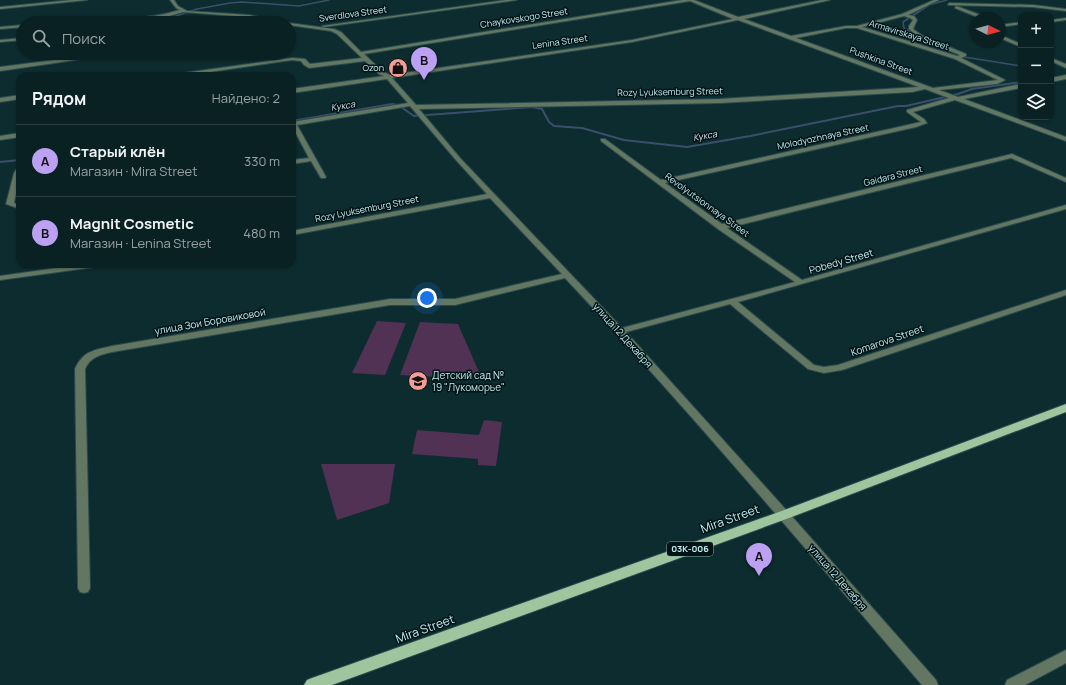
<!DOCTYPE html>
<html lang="ru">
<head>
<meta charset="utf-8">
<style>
	:root { --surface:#0a2123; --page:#13292b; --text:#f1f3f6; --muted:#99a3a6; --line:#2a3e41; --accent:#bca0f2 }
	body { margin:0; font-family:Manrope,sans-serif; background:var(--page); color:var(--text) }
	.controls { position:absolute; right:12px; top:12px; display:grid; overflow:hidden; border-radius:8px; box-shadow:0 1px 3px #0004 }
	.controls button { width:36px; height:36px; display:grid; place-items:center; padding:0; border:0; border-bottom:1px solid var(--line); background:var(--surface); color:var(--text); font:20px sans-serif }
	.compass { position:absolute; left:970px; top:12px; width:36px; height:36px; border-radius:50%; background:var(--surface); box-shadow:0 1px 3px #0004; rotate:95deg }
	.you { position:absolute; left:427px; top:298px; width:14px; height:14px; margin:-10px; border:3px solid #fff; border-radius:50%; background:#1a73e8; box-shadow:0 0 0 6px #1a73e833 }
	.badge { display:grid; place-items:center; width:26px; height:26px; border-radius:50%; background:var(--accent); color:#111; font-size:13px; font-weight:700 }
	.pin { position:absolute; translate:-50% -33px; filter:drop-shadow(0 1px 2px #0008) }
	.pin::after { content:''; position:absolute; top:21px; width:14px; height:12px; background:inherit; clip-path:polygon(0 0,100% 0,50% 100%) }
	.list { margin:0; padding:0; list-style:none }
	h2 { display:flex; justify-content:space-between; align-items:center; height:52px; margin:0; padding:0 16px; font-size:17px }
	h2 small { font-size:13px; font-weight:400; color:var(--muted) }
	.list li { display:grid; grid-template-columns:26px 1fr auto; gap:12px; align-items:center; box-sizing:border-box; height:72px; padding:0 16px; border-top:1px solid var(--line) }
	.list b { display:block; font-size:15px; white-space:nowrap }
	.list p { margin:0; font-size:13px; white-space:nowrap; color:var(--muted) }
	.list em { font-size:13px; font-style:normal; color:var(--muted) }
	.icon { flex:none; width:22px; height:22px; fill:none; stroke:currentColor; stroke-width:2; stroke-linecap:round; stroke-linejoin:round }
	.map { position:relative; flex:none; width:1066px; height:685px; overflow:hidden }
	.search { position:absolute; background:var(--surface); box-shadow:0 1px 3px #0004; left:16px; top:16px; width:280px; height:44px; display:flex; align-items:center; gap:10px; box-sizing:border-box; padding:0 14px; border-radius:22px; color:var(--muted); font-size:15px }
	.panel { position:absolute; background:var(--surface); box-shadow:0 1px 3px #0004; left:16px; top:72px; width:280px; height:196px; border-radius:12px }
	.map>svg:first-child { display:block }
</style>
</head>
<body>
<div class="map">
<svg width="1066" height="685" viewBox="0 0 1066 685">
	<rect width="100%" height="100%" fill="#0d2c2f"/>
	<!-- green -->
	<path fill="#513154" d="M377 321 406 323 385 375 352 373Z
		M420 322 458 324 482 379 400 375Z
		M484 420 502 422 496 466 478 465V459L412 454 417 430 479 435Z
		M321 464H395L389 503 337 520Z"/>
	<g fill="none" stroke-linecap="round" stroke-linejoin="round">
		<!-- stream-far1 -->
		<path stroke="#3b4e6c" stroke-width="1.5" d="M113 23 173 17 197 9 230 3 242 2 299 6 329 0
			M0 29 23 27
			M921 39 904 28 903 22 929 5 947 0
			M926 41 960 55
			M964 57 1021 66"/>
		<!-- stream -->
		<path stroke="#3b4e6c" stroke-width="2" d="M401 107 414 116 532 107 542 109 549 122 554 126 582 128 624 140 687 147 750 136 898 106H906L958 94 972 89 1021 82
			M292 121 392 104 397 105
			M0 162 20 160"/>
		<defs>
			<path id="minor" d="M72 0H87L0 9V7Z
				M170 0H174L178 6 187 11 249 15 285 23H277L249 17 183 12 166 17 124 22 51 23 53 22C95 20 139 22 180 10L176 8Z
				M506 0H517L324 27 322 26Z
				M682 0H694L738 17 822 0H830L744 19 791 36 846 26H857L902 14 934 0H939L908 15 914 16 917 20 913 29 923 36 966 54V56L961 58 1005 80 997 84 939 90 958 97 1021 84V88L964 99 1066 137V141L955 100 913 112 924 119 927 123 916 127 665 183 722 224 1012 154 1066 178V182L1011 158 727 228 802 280 1066 205V209L738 302 814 365 824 367 838 365 1066 290V295L842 370 824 373 808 369 730 304 626 332 788 512 936 680 938 685H922C805 548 689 410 565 278L455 305H390L112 352C100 355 90 357 85 369L90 588 88 592 84 593 80 592 78 588 75 369C83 351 94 350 112 346L390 299H455L562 274 490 198 292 235V231L487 194 456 160 410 106 297 125 326 177 325 178H321L311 161 292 164V160L309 158 292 126V122L408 103 387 79 292 93V89L384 76 379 74 365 61 309 68 304 65 301 61 292 60 182 76H168L169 75 292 58 305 59 310 64 362 58 337 34 331 31 289 25V23H288H289L334 29 341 32 361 52ZM690 1 733 19 632 40 390 75 383 72 364 54ZM904 16 910 18 913 20 909 26V29L919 38 960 55 957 56 862 27ZM738 20 919 87 720 99 416 105 392 78 632 42ZM846 28H857L955 59 998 80 933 88 796 38ZM925 89 949 98 907 110V112L921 122 661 180 605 139H601V141L718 229 795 282 622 328 460 158 419 109 720 103 912 92Z
				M949 3 1033 5 1066 9V11L1033 7 948 5Z
				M956 6 986 17V18H980L955 8Z
				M1066 18V20L1051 22V20Z
				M1021 22V24L1000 27V25Z
				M23 25V27L0 29V27Z
				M1000 35 1021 44V47L1000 38Z
				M23 38V40L0 42V40Z
				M110 53H123L0 71V67Z
				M1051 58 1066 64V68L1051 61Z
				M1066 75V79L1051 82V78Z
				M20 95V99L0 102V98Z
				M20 133V137L0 140V136Z
				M20 166V174L14 203 20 205V209L6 204 14 173 18 167Z
				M85 264H106L102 266 0 280V276Z
				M1066 650V663L1025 685H1005L1007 680Z"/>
			<path id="major" d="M1066 404V412L789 518 332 685H304L307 680 312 678 779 512Z"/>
		</defs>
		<!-- minor casing -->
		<use href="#minor" stroke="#2a4b4e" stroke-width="2"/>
		<!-- major casing -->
		<use href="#major" stroke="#2a4b4e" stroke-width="2"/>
		<!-- minor -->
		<use href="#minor" fill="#637662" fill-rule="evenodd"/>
		<!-- major -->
		<use href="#major" fill="#9ec59d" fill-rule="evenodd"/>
	</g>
	<!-- icons -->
	<defs>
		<symbol id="shop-disc" viewBox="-11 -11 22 22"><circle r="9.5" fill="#f59c96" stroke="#011315"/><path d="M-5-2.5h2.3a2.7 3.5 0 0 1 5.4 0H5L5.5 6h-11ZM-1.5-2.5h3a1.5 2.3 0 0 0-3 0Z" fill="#111"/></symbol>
		<symbol id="school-disc" viewBox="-11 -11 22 22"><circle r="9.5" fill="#f59c96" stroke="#011315"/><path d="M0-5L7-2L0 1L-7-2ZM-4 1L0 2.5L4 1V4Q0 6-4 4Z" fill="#111"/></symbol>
	</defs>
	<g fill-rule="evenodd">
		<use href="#shop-disc" x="387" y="57" width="22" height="22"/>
		<use href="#school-disc" x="407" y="370" width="22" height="22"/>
	</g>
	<g text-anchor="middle" stroke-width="3" stroke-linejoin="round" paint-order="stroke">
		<!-- far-street labels -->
		<g font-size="9" fill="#c3eef2" stroke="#011315">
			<text transform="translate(353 14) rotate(-8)" y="3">Sverdlova Street</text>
			<text transform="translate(524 18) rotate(-9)" y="3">Chaykovskogo Street</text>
			<text transform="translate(909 35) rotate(17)" y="3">Armavirskaya Street</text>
			<text transform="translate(560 42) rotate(-8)" y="3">Lenina Street</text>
			<text transform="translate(881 61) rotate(20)" y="3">Pushkina Street</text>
			<text transform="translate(670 92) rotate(-1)" y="3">Rozy Lyuksemburg Street</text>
			<text transform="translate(823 137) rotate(-12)" y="3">Molodyozhnaya Street</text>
			<text transform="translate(893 176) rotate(-14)" y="3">Gaidara Street</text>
			<text transform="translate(707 205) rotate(36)" y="3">Revolyutsionnaya Street</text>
			<text transform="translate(367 209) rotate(-11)" y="3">Rozy Lyuksemburg Street</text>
		</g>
		<!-- far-poi labels -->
		<g font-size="9" fill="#c3eef2" stroke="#011315" text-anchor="end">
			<text x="384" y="71">Ozon</text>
		</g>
		<!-- far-water labels -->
		<g font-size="9" font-style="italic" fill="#dbe3f2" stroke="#011315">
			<text transform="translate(343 106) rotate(-9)" y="3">Кукса</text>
			<text transform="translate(705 136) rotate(-10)" y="3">Кукса</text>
		</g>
		<!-- shield labels -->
		<rect fill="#011315" stroke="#89acb0" stroke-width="1" x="667" y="542" width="46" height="14" rx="3"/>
		<g font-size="9" font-weight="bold" fill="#c3eef2">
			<text x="690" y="552">03К-006</text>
		</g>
		<!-- street labels -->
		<g font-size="10" fill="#c3eef2" stroke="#011315">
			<text transform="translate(841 261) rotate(-16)" y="4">Pobedy Street</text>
			<text transform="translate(210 321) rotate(-10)" y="4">улица Зои Боровиковой</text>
			<text transform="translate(623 335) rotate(48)" y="4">улица 12 Декабря</text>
			<text transform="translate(887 340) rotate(-19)" y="4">Komarova Street</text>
			<text transform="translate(838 577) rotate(49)" y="4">улица 12 Декабря</text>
		</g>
		<!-- poi labels -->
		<g font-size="10" fill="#c3eef2" stroke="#011315" text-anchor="start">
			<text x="432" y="379">Детский сад №<tspan x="432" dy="12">19 "Лукоморье"</tspan></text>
		</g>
		<!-- near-street labels -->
		<g font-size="12" fill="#c3eef2" stroke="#011315">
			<text transform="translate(730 519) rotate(-20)" y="4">Mira Street</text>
			<text transform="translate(425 629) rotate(-20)" y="4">Mira Street</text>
		</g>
	</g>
</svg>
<div class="controls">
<button>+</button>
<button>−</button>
<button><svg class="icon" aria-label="layers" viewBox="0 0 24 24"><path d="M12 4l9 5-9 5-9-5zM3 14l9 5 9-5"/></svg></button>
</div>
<svg class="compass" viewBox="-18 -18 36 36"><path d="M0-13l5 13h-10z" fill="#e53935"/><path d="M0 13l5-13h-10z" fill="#99a3a6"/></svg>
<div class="you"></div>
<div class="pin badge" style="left:759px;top:576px">A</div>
<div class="pin badge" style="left:424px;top:80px">B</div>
<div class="search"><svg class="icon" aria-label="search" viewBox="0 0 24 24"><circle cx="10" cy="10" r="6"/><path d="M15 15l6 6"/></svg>Поиск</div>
<section class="panel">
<h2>Рядом<small>Найдено: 2</small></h2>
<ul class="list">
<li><span class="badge">A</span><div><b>Старый клён</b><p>Магазин · Mira Street</p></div><em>330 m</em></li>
<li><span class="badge">B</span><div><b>Magnit Cosmetic</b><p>Магазин · Lenina Street</p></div><em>480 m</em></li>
</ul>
</section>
</div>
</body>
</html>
